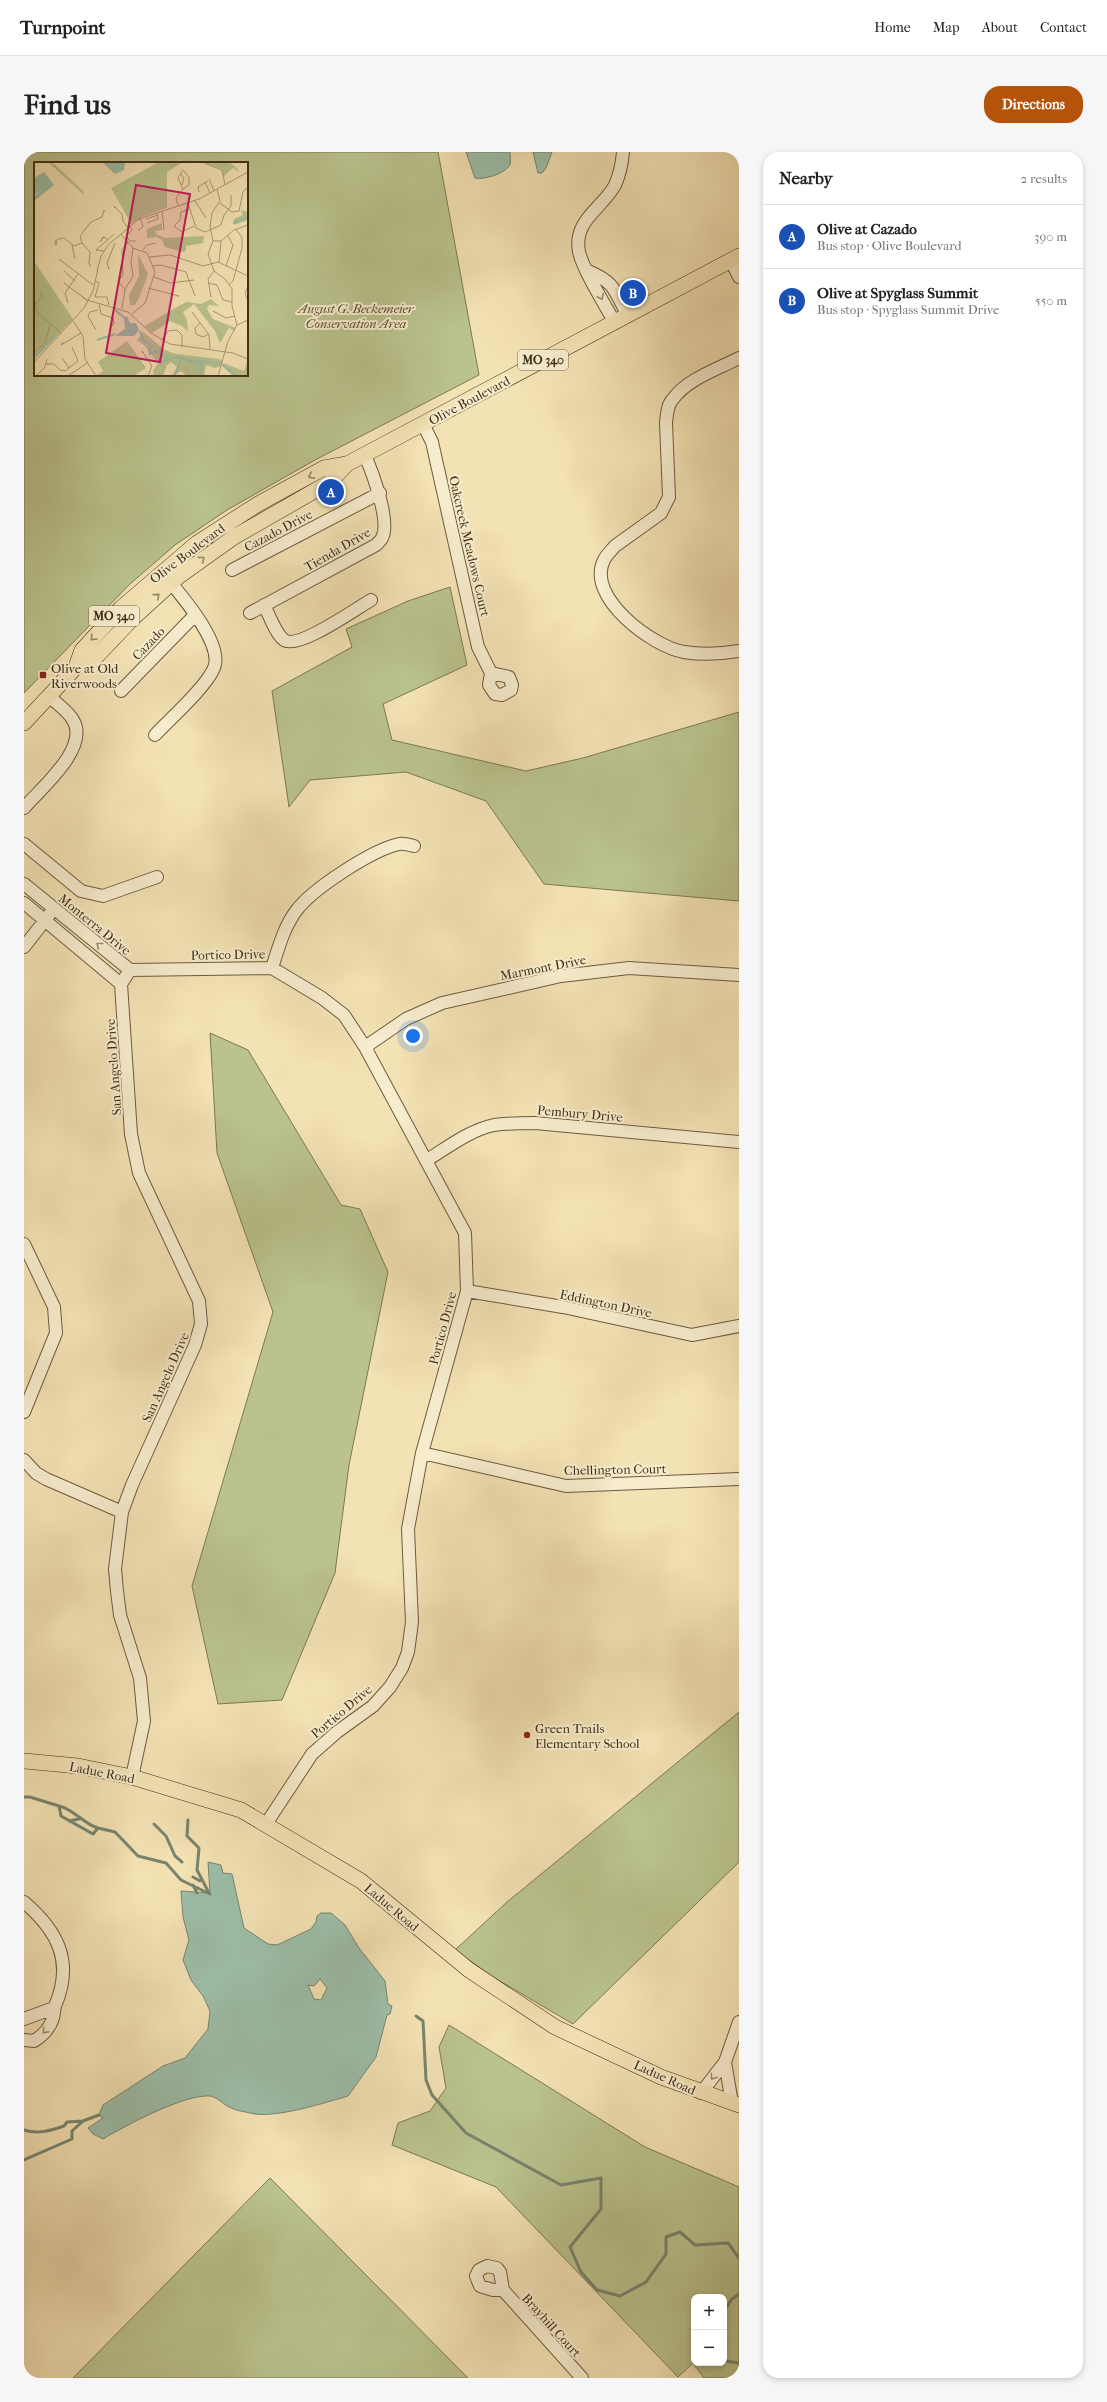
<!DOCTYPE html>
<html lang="en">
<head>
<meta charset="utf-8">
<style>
	:root { --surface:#fff; --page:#f6f6f6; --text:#222; --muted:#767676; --line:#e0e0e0; --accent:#b45309 }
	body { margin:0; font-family:"IM FELL French Canon",serif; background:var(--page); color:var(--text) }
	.controls { position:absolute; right:12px; bottom:12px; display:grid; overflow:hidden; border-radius:8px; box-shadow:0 2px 6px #0003 }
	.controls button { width:36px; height:36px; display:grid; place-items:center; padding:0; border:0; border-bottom:1px solid var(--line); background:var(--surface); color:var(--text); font:20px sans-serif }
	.you { position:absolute; left:389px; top:884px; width:14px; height:14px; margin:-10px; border:3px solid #fff; border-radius:50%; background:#1a73e8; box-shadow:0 0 0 6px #1a73e833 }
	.badge { display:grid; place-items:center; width:26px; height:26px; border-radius:50%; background:var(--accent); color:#fff; font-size:13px; font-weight:700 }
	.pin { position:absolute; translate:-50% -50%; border:2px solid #fff; box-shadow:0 1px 4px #0006 }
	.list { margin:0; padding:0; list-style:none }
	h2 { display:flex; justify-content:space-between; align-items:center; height:52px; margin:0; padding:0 16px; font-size:17px }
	h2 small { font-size:13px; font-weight:400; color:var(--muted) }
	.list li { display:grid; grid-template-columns:26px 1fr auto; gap:12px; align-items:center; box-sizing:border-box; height:64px; padding:0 16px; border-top:1px solid var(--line) }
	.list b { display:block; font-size:15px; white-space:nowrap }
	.list p { margin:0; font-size:13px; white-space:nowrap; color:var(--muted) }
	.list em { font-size:13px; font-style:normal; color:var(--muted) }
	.map { position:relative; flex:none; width:715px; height:2226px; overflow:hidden; border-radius:16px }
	header { display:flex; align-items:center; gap:24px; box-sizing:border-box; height:56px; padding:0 20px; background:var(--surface); border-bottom:1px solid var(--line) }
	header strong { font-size:19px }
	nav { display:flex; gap:22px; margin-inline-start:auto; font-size:14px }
	.intro { display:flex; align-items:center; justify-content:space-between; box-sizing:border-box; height:96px; padding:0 24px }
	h1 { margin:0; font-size:28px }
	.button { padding:10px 18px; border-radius:16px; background:var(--accent); color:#fff; font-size:14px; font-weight:700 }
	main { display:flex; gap:24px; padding:0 24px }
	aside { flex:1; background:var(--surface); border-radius:16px; box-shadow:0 2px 6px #0003 }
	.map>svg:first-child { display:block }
</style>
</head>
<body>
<header>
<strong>Turnpoint</strong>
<nav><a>Home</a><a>Map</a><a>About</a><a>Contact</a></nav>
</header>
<div class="intro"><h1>Find us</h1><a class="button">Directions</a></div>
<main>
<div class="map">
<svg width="715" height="2226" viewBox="0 0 715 2226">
	<rect width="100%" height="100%" fill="#f3e2b4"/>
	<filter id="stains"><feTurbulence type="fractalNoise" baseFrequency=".005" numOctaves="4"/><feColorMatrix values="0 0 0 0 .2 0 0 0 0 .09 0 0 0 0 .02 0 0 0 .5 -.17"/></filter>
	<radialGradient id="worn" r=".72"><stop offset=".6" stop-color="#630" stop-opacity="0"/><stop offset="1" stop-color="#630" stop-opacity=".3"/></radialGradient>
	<!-- green -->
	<path fill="#bac38e" stroke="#7e7852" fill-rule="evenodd" d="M0 0H414L455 223 291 308 203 358 151 393 106 432 0 541ZM11 11H223V223H11Z
		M426 435 443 513 359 552 368 588 502 619 559 606 715 560V749L520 732 462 649 382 620 286 628 265 655 248 539 328 495 322 477 384 449Z
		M186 881 224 898 317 1053 336 1057 364 1120 325 1313 311 1421 258 1548 194 1552 168 1434 249 1160 193 1001Z
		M715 1560V1710L549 1872 469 1825 431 1798 483 1750Z
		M425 1873 621 1995 715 2035V2226H680L669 2211 654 2225 472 2035 368 1993 374 1971 406 1959 422 1936 415 1895ZM670 2145H700V2211H670Z
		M246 2026 444 2226H49Z"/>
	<!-- water -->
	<path fill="#9cbea9" stroke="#78846e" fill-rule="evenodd" d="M442 0H486C486 4 487 9 486 13 480 22 460 28 451 26Z
		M509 0H528L522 16 518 21H514Z
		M184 1710 197 1713 199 1721 208 1722 220 1776 244 1792 253 1793 287 1777 292 1770 293 1764 297 1761H307L321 1773 335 1796 361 1829 364 1852 368 1854 366 1862 363 1863 352 1905 324 1944C300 1951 256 1965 231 1962 223 1960 212 1959 205 1955 199 1952 193 1945 186 1944 161 1942 102 1973 79 1987L69 1982 64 1976 79 1966 75 1963 79 1953 139 1914 161 1906 184 1877 186 1859 179 1844 167 1828 159 1808 165 1788 159 1765 157 1739 186 1741ZM296 1827 303 1836 297 1848 290 1847 284 1833 290 1834Z"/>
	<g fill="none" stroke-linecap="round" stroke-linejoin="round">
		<!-- stream -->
		<path stroke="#78846e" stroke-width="3" d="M0 1645H6L35 1654 37 1664 69 1682 74 1676 91 1680 114 1704 142 1711 157 1728 186 1742
			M35 1654C50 1657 59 1672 74 1676
			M164 1668 163 1684 175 1696 173 1718 185 1741
			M45 1669 55 1667
			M130 1672 142 1684 151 1704 158 1710
			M169 1725 176 1729
			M169 1733 173 1741
			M392 1864 399 1869 402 1928 408 1943 442 1981 537 2033 577 2026V2057L546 2095 557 2120 573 2138 596 2144 622 2130 642 2102V2085L656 2080 671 2093 704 2091 715 2106
			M0 1978C13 1983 28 1978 40 1974L43 1970 59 1969
			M0 2008 48 1987V1979L59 1969 75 1963
			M700 2159 708 2147 715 2142
			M700 2201 702 2209 715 2211"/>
		<defs>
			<path id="minor" d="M707 109 715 125
				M564 119C592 131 590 138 604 164
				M591 171C580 151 560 120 555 100 549 68 578 57 591 33 596 22 598 11 599 0
				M715 206C694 217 663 227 649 247 643 253 643 263 642 271L645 345 637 361 591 394C588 398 582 403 580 408 561 445 629 495 660 500 678 503 697 502 715 499
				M399 272 408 290 454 495 467 521 485 525 488 533 487 538 478 543 471 542 465 533 467 521
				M208 418 356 341
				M240 453C245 462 251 481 260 488 274 498 333 456 347 448
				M226 461 352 393C354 391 357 388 358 386 367 370 348 319 341 304
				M97 539 171 463
				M131 583C147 566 182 535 190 516 200 492 157 443 142 425
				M0 656C17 636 66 596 49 568 44 559 32 551 25 544
				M0 692 57 739 79 744 133 725
				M0 732 106 818 248 816 298 846 320 863 341 895 441 1081 443 1139 398 1301 384 1377 388 1470 384 1500 378 1516 366 1535 349 1554 313 1580 288 1602 242 1672
				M0 751 97 832
				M0 795 25 763
				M248 816C254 797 260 775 272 759 288 737 348 698 375 692 380 691 386 693 390 694
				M106 818 97 832 107 982 115 1021 175 1149 177 1172 171 1193 108 1333 98 1360 91 1417 93 1439 96 1463 116 1526 120 1569 108 1625
				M341 895 382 867 418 851 537 824 605 816 715 823
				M403 1008C424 995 446 978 470 973 484 971 497 971 511 971L715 990
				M0 1092 30 1155 32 1181 0 1260
				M443 1139 539 1155 668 1183 715 1174
				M398 1301 542 1334 715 1327
				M0 1308 12 1321 22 1327 98 1360
				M0 1750C34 1779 50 1810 31 1854 30 1858 30 1862 29 1866 26 1876 18 1884 10 1889L0 1888
				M0 1867 30 1856
				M701 1910 708 1951
				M677 1941 701 1910 715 1870
				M479 2138H469L456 2134 452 2124 455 2118 463 2114 473 2116 476 2120 479 2138 558 2226"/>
			<path id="major" d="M52 515 58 498 97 456 173 391 234 352 300 316 323 312 715 104
				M0 571 52 515 70 507 108 467 154 425 210 385 306 330 323 312
				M0 1609 54 1614 108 1625 217 1658 337 1729 445 1818 531 1875 637 1925 715 1953"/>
		</defs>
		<!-- minor casing -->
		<use href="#minor" stroke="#6e5b3d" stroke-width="14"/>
		<!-- major casing -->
		<use href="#major" stroke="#412e15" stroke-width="16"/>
		<!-- minor -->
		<use href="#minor" stroke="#f7ecce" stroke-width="12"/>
		<!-- major -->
		<use href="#major" stroke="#f3e2b4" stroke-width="15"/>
	</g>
	<!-- one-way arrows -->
	<defs><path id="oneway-chevron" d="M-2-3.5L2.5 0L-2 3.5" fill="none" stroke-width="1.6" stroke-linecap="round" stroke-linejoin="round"/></defs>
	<g stroke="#9c8d72">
		<use href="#oneway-chevron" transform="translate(577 145) rotate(63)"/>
		<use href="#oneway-chevron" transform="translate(75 793) rotate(-141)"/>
		<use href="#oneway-chevron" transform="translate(21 1879) rotate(131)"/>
		<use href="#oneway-chevron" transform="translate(689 1925) rotate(126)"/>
	</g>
	<g stroke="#9a8864">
		<use href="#oneway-chevron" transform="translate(287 324) rotate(152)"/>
		<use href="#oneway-chevron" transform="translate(178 407) rotate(-37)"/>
		<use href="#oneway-chevron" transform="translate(133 444) rotate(-41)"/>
		<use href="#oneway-chevron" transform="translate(69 486) rotate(133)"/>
	</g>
	<!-- markers -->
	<g fill="#8f2418" stroke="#f7ecce" stroke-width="1.5">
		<rect x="15" y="519" width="8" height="8" rx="2"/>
		<circle cx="503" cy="1583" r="4"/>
	</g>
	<g text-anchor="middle" stroke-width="4" stroke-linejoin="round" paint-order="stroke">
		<!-- shield labels -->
		<g fill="#f7ecce" stroke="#78674c" stroke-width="1">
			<rect x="494" y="198" width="50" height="20" rx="3"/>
			<rect x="65" y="454" width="50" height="20" rx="3"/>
		</g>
		<g font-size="12" font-weight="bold" fill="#412e15">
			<text x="519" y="212">MO 340</text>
			<text x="90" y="468">MO 340</text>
		</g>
		<!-- park labels -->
		<g font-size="13" font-style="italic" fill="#594c2d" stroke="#f7ecce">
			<text x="332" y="161">August G. Beckemeier<tspan x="332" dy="15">Conservation Area</tspan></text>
		</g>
		<!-- street labels -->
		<g font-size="13" fill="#412e15" stroke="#f7ecce">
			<text transform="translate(445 248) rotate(-28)" y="5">Olive Boulevard</text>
			<text transform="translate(254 378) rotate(-28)" y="5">Cazado Drive</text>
			<text transform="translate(446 394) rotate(77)" y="5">Oakcreek Meadows Court</text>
			<text transform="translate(313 397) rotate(-30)" y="5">Tienda Drive</text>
			<text transform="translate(163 401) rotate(-37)" y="5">Olive Boulevard</text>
			<text transform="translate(124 491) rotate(-46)" y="5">Cazado</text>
			<text transform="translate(71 772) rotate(39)" y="5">Monterra Drive</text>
			<text transform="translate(204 802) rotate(-1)" y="5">Portico Drive</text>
			<text transform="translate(519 815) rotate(-11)" y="5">Marmont Drive</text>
			<text transform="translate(89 915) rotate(-94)" y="5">San Angelo Drive</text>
			<text transform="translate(556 961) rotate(5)" y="5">Pembury Drive</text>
			<text transform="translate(582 1151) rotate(12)" y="5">Eddington Drive</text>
			<text transform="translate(418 1176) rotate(-75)" y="5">Portico Drive</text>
			<text transform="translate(141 1225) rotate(-66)" y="5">San Angelo Drive</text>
			<text transform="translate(591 1317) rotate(-1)" y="5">Chellington Court</text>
			<text transform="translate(317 1559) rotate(-40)" y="5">Portico Drive</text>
			<text transform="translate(78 1620) rotate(11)" y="5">Ladue Road</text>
			<text transform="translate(368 1755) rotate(40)" y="5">Ladue Road</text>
			<text transform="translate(641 1925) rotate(24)" y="5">Ladue Road</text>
			<text transform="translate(528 2173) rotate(48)" y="5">Brayhill Court</text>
		</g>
		<!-- poi labels -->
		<g font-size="13" fill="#412e15" stroke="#f7ecce" text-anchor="start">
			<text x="27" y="521">Olive at Old<tspan x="27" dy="15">Riverwoods</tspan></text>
			<text x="511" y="1581">Green Trails<tspan x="511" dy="15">Elementary School</tspan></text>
		</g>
	</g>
	<!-- overview -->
	<g transform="translate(10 10)">
		<rect width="214" height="214" fill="#f3e2b4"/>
		<path d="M14 0H18L50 30 49 32ZM125 0H149L133 10V46L108 55 94 64 95 58 77 26ZM169 0H195L203 6 205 10 199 6 189 15 188 7ZM207 48 214 50V58L200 63V57L209 53ZM128 61V68L121 69 122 72 131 76 170 74 169 81 152 84V89L149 90 131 85 128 78 122 75 113 76V67ZM104 92 114 112 106 134 101 143H96L95 133 105 114ZM0 99 39 157 0 197ZM177 137 185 144 175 143 173 147 179 157 202 166 200 169 195 166 186 181 181 169 160 142 149 150 153 158 154 170 148 164 136 159 118 171 110 164 152 140 167 142ZM109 170 131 188 142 192 185 197 189 199 187 204 181 206 172 203 170 214H153L147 209 138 214 143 205 137 200 133 203 129 214H120L119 209 124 201 110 183 103 178ZM93 179 112 206 99 214H62L69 209 64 200ZM214 199 213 214H199L188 204 189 201 210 209Z" fill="#bac38e"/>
		<path d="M68 0H91L90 8 81 12ZM10 10 20 23 0 39V34L9 28 0 33V16ZM93 154 96 161H102L105 168 103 171 100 174H81L91 167 90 156Z" fill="#9cbea9"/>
		<path fill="none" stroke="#9cbea9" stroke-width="2" d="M199 61 214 55M81 148 92 157M106 169 109 178 118 184 115 188 116 192 122 189 127 190 129 193 125 199 130 200 134 193M63 178 81 172M0 196 21 174M134 197 146 195 164 202 163 199 187 202M189 203 203 214M166 213 168 201M141 214 147 196"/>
		<path fill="none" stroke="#ac9a74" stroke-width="1" d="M168 0 188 8 191 23M146 11 150 16 148 23M175 17 180 29M171 20 176 31M183 27 186 39 178 51 176 64 179 79 174 92 180 109 191 117 198 127V144L203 163M165 30 164 25 174 19M161 39 172 56M154 41 162 66 171 70 187 63 190 53 197 44V33M186 41 198 50 205 49 209 30 214 25M144 44 142 36 149 27 144 16 149 8 155 15V23L149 27M81 46 80 44 88 52 89 59 94 66M155 47 147 50 146 58 140 64 148 70 160 64M128 49 130 68M112 57 124 53M113 61 124 57 123 51M96 64 98 68 92 75 96 79H102M104 69 109 64 106 56M87 72 99 86 113 91 121 110 111 141 98 152M70 75 66 80 69 75H70L72 76 73 78M23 79 22 83 21 79 25 77 30 76 40 84 48 81M179 79H187L200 68 214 63M38 83 41 97M109 88 113 83 122 81M70 89 62 88 80 72M115 95 136 93 169 104 184 100 214 114M25 97 59 123M185 100 187 79M119 104 127 103 152 110 161 134M192 104 199 83 194 74M57 105 55 101 56 90 48 81 46 74 57 60 68 55 70 48V50M74 105 75 107 73 101 81 81M30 109 41 119M63 109 67 94 74 83 105 57 165 37 214 10M120 115 136 121 160 118M61 119 65 121 61 135H73L75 143M30 121 53 138 48 135M174 121 183 123 189 138 198 140M195 123 199 119 208 86V76L202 67M214 124 211 131 214 139M114 126 145 134H143M91 127 84 120 89 112 88 88 94 80M6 129 8 134 1 142 3 150 27 171M176 133 177 135 174 117 180 109M53 138 94 150 117 171 136 182 199 191 214 197M34 141 31 131 44 112M65 142 67 152 79 156 80 162 76 165 79 163M88 147 91 127 99 114 97 100 99 86M158 150 175 173 176 188M181 150 179 149 192 156 201 154M39 159 49 174 51 197 62 214M166 161 161 166 162 172 169 175 175 172M62 168 54 154 56 150 64 148M128 178 134 169 143 168 148 173V185M29 180 27 183 47 171M13 186 50 146 59 129 64 107M0 190 11 181 16 163M109 191 108 189 118 204 114 214M28 196 35 206M0 200 14 185M12 202H20L26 208 31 209 44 199 38 185M2 214 11 205 13 197M34 214 53 201M184 214 194 179 203 163 214 158"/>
		<path fill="#c2185b" fill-opacity="0.15" stroke="#c2185b" stroke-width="2" d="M102 23 156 32 126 200 72 191Z"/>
		<rect width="214" height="214" fill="none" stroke="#412e15" stroke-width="2"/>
	</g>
	<rect width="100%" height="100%" filter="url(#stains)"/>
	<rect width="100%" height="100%" fill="url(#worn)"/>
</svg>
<div class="controls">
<button>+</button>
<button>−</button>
</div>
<div class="you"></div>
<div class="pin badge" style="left:307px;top:340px;background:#1a4fb4">A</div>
<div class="pin badge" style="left:609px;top:141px;background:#1a4fb4">B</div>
</div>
<aside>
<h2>Nearby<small>2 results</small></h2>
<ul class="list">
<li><span class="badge" style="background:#1a4fb4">A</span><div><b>Olive at Cazado</b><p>Bus stop · Olive Boulevard</p></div><em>390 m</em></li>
<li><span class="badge" style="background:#1a4fb4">B</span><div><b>Olive at Spyglass Summit</b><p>Bus stop · Spyglass Summit Drive</p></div><em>550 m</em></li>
</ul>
</aside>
</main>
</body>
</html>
